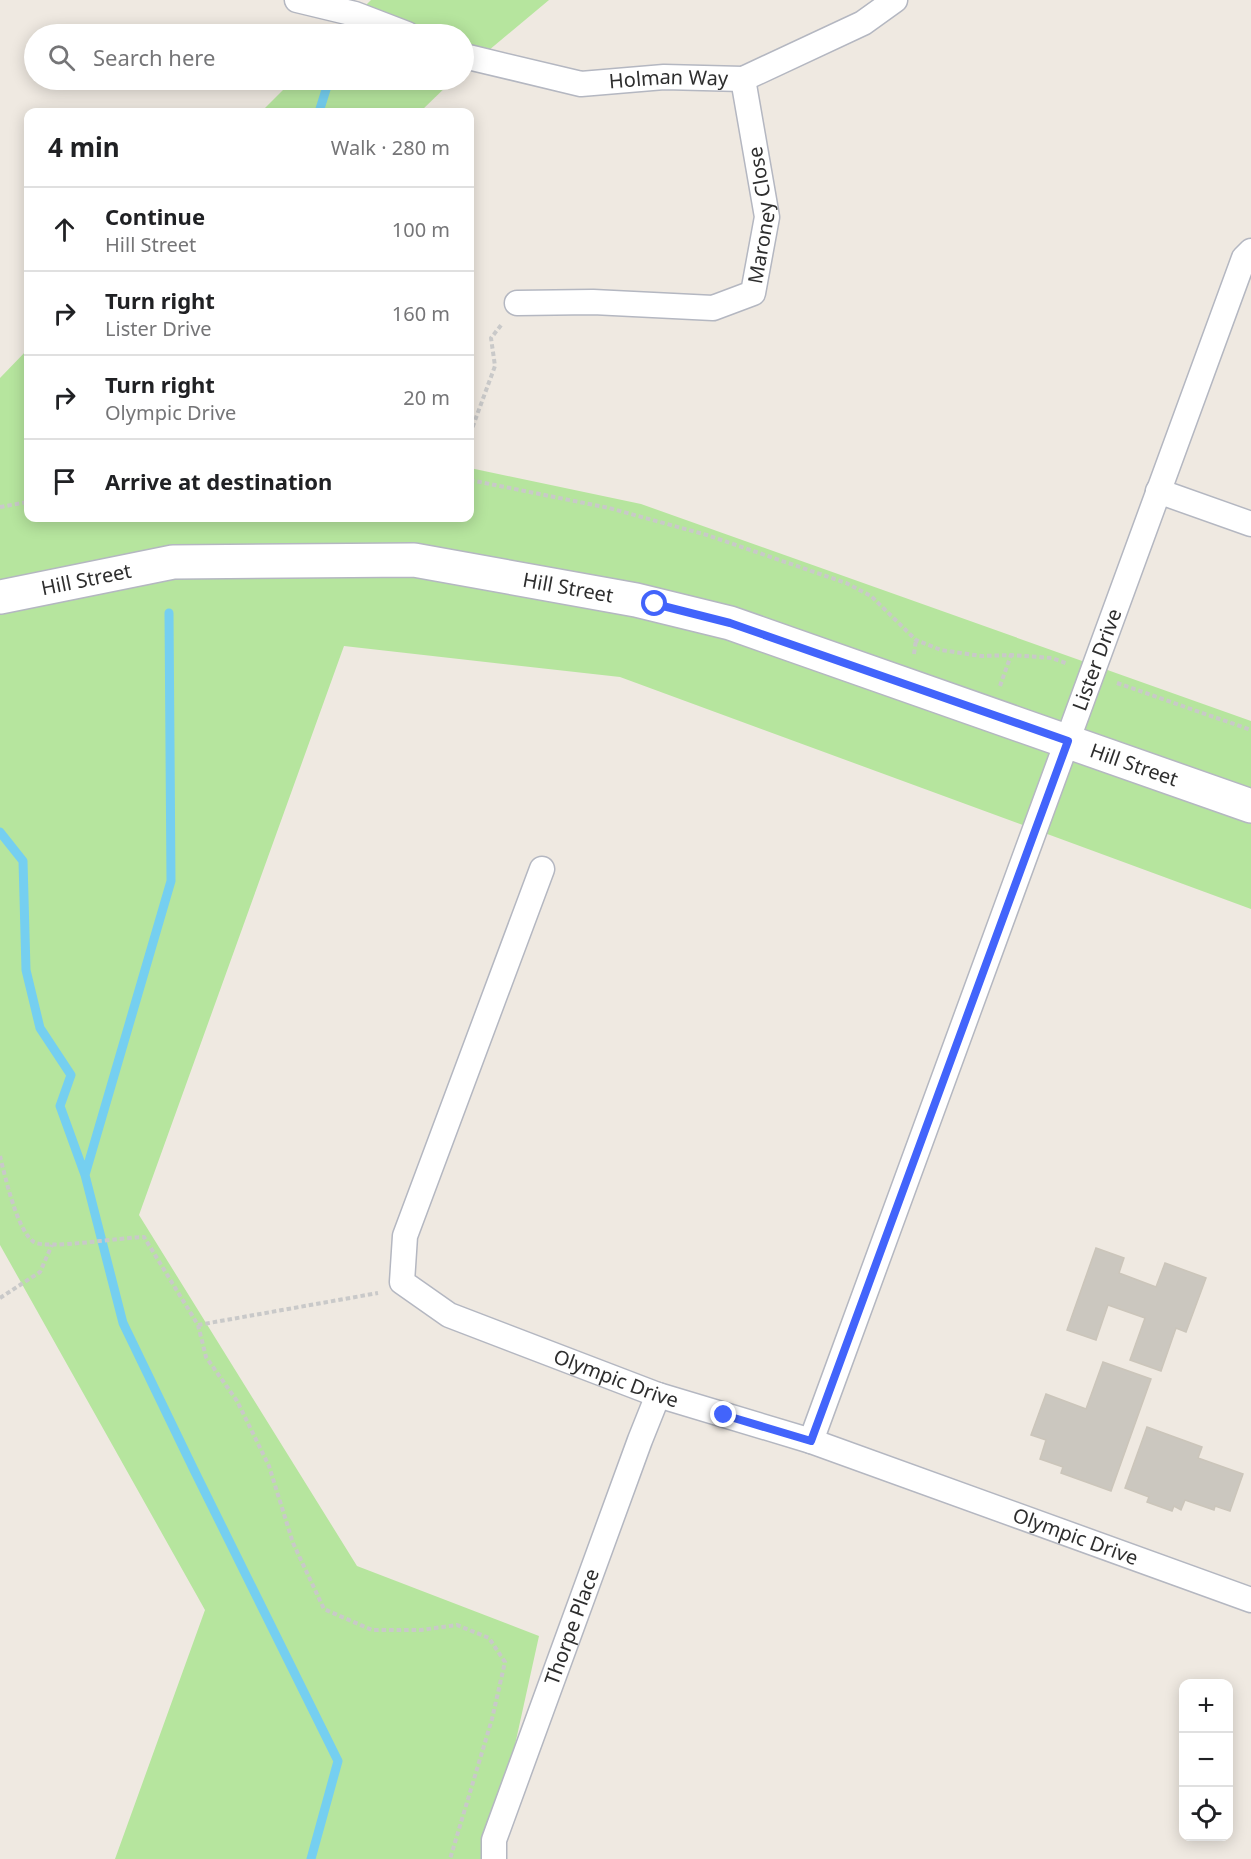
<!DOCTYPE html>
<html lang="en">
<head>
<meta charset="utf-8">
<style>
	:root { --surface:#fff; --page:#f6f6f6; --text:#202124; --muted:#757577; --line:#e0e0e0 }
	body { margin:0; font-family:"Noto Sans",sans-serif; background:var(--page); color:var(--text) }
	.controls { position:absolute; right:18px; bottom:18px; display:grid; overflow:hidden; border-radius:12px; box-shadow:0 3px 15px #0003 }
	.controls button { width:54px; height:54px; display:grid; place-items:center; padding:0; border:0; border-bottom:2px solid var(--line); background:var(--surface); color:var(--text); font:30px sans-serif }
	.stop { position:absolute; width:18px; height:18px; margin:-14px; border:4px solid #4264fb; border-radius:50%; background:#fff }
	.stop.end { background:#4264fb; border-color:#fff; box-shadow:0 2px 6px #0008 }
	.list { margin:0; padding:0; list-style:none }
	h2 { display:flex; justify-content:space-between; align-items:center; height:78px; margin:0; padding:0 24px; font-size:26px }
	h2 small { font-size:20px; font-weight:400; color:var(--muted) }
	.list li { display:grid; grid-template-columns:39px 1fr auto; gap:18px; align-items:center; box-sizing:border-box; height:84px; padding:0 24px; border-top:2px solid var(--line) }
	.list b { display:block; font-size:22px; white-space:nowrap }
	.list p { margin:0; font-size:20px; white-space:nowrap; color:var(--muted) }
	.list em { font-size:20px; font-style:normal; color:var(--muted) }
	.icon { flex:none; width:33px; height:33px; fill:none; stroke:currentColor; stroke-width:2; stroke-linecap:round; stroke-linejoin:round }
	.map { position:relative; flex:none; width:1251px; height:1859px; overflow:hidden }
	.search { position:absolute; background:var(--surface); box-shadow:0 3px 15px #0003; left:24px; top:24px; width:450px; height:66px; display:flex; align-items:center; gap:15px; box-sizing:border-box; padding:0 21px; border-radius:33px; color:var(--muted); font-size:22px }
	.panel { position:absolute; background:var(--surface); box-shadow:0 3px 15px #0003; left:24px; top:108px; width:450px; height:414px; border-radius:12px }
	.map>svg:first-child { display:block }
</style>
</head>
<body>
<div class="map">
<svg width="1251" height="1859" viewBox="0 0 1251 1859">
	<rect width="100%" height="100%" fill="#efe9e1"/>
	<!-- green -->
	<path fill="#b6e59e" d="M371 0H549L464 71V34H337Z
		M293 80H453L420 112H261Z
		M28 349V518H470V468L641 504 1251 721V909L620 677 344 646 139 1215 357 1566 539 1636 494 1840 492 1859H115L205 1610 0 1245V378Z"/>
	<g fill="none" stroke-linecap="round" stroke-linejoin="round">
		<!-- stream -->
		<path stroke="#75cff0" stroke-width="9" d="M319 112 329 80
			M169 613 171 881 85 1175 123 1323 193 1468 338 1761 311 1859
			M0 832 23 861 26 970 40 1028 71 1075 60 1106 85 1175"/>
	</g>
	<!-- building -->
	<path fill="#cbc7bf" stroke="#cbc5ba" stroke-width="1.5" d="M1096 1248 1124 1258 1119 1273 1156 1287 1165 1263 1206 1278 1186 1332 1176 1328 1161 1371 1130 1360 1145 1318 1108 1305 1096 1340 1067 1330Z
		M1103 1362 1151 1379 1111 1491 1061 1473 1063 1467 1040 1459 1046 1440 1031 1435 1046 1394 1086 1409Z
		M1147 1427 1202 1447 1198 1458 1243 1474 1230 1511 1215 1506 1214 1510 1185 1500 1181 1510 1174 1506 1172 1511 1147 1502 1149 1497 1125 1488Z"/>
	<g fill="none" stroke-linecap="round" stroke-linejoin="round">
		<defs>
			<g id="street">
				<path d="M297 0 355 14 407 34"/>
				<path id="s1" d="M464 56 581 84 664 77 743 79 863 23 895 0"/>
				<path id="s2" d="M517 303 593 302 713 308 753 293 767 217 743 79"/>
				<path d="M1158 491 1251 524"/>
				<path id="s3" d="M542 869 405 1236 402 1282 449 1315 658 1395 811 1441 1251 1600"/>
				<path id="s4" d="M811 1441 1244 258 1251 251"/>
				<path id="s5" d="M494 1859V1840L640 1440 658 1395"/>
			</g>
			<g id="secondary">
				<path id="s6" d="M0 597 173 562 414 560 636 600 730 623 1251 806"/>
			</g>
		</defs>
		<!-- street casing -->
		<use href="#street" stroke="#b4b7c1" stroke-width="27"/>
		<!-- secondary casing -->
		<use href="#secondary" stroke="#b4b7c1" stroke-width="36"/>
		<!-- path -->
		<path stroke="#c9c9c9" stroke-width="4" stroke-dasharray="4.5 3" stroke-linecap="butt" d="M470 434 495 366 491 338 502 324
			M470 480 609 508 707 535 846 583 871 596 916 640 941 650 981 656 1011 655 1052 658 1068 664
			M0 507 28 502
			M914 654 916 640
			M1117 683 1251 730
			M1000 686 1011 655
			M0 1156C5 1176 17 1231 34 1242 47 1250 123 1237 144 1237L198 1325 206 1357 237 1401 269 1466 293 1543 324 1609 372 1630H421L457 1625 489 1638 505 1662 492 1719 450 1859
			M0 1298 40 1272 52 1245
			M198 1325 378 1293"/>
		<!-- street -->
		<use href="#street" stroke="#fff" stroke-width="24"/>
		<!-- secondary -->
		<use href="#secondary" stroke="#fff" stroke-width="33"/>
	</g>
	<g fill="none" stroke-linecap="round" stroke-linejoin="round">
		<!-- route -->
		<path stroke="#4264fb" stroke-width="8" d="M655 604 730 623 1068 741 811 1441 724 1415"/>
	</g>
	<g text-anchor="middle" stroke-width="4.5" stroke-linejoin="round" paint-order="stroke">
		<!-- street labels -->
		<g font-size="20" fill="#2e2e2e" stroke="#fff">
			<text dy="7" stroke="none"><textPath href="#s1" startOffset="208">Holman Way</textPath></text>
			<text dy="7" stroke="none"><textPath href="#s2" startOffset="318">Maroney Close</textPath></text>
			<text dy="7" stroke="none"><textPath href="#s6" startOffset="88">Hill Street</textPath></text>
			<text dy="7" stroke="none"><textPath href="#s6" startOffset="574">Hill Street</textPath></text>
			<text dy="7" stroke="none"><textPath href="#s4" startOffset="832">Lister Drive</textPath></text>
			<text dy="7" stroke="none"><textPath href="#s6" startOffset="1168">Hill Street</textPath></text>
			<text dy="7" stroke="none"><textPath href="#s3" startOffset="674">Olympic Drive</textPath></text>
			<text dy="7" stroke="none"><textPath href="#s3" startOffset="1160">Olympic Drive</textPath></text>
			<text dy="7" stroke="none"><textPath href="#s5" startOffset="246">Thorpe Place</textPath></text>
		</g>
	</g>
</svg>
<div class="controls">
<button>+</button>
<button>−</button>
<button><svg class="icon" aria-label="locate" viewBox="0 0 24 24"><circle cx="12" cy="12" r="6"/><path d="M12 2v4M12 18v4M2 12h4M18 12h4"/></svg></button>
</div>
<div class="stop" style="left:655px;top:604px"></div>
<div class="stop end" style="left:724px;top:1415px"></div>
<div class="search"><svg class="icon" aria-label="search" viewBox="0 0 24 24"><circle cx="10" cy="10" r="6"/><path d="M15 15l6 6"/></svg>Search here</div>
<section class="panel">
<h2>4 min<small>Walk · 280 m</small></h2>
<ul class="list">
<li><svg class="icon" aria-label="ahead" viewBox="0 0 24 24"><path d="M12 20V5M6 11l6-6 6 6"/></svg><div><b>Continue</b><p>Hill Street</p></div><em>100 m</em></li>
<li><svg class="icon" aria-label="right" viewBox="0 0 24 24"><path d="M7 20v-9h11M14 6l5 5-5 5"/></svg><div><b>Turn right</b><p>Lister Drive</p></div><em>160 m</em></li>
<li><svg class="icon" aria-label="right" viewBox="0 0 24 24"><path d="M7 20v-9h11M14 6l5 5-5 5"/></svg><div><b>Turn right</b><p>Olympic Drive</p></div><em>20 m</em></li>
<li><svg class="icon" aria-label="arrive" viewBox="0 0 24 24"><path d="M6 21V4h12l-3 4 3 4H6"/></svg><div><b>Arrive at destination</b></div></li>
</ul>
</section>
</div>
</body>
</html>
